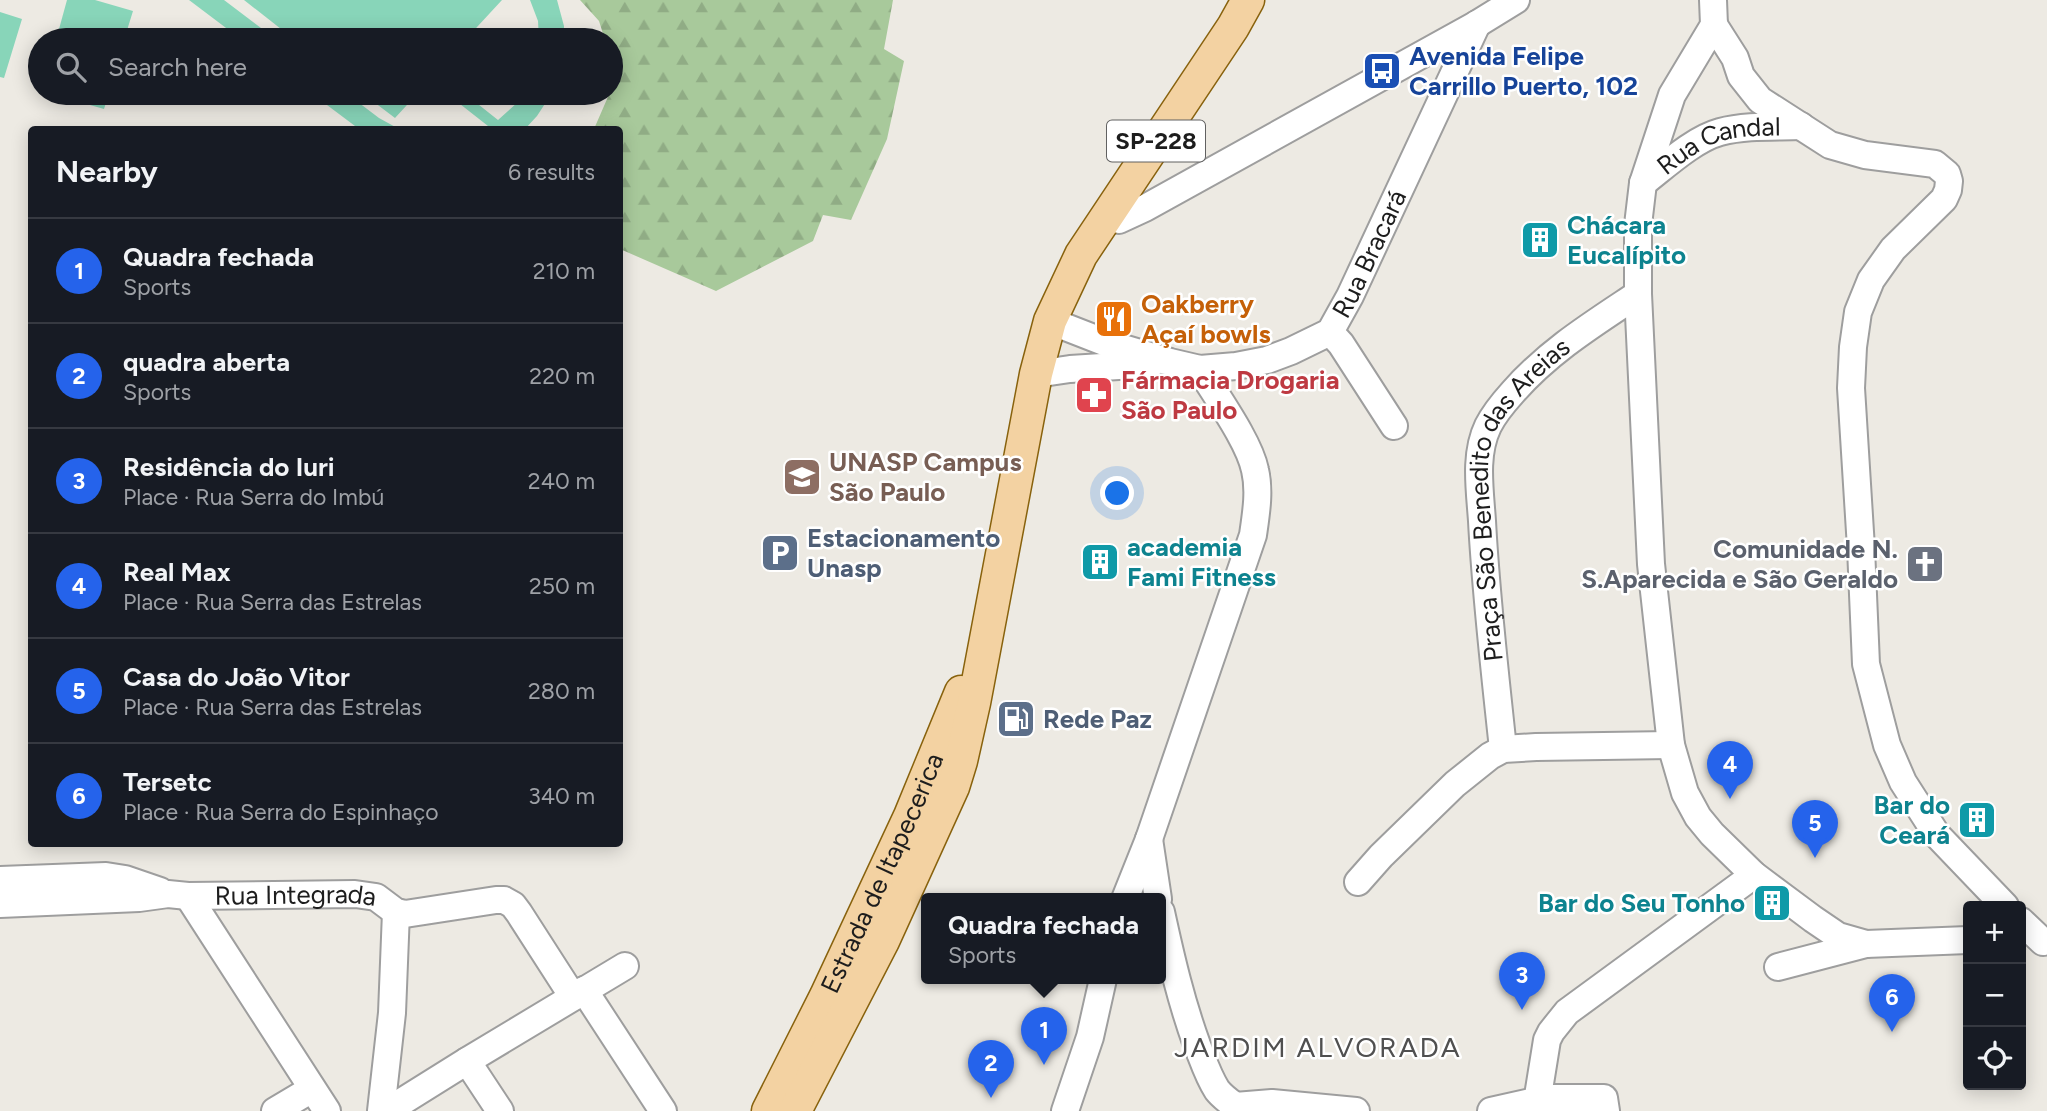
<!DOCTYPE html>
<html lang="en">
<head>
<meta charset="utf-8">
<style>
	:root { --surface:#171b24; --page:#20242c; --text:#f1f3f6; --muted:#9ea1a6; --line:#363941; --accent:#2563eb }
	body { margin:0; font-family:Figtree,sans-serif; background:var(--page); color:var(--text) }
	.controls { position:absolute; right:21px; bottom:21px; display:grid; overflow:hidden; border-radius:7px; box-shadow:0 4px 18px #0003 }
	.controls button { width:63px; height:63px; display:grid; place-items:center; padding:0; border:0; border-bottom:2px solid var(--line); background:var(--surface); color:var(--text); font:35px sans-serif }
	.you { position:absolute; left:1118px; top:494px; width:24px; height:24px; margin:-18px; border:5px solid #fff; border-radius:50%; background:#1a73e8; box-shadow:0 0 0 10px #1a73e833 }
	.badge { display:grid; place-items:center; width:46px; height:46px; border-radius:50%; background:var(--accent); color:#fff; font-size:23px; font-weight:700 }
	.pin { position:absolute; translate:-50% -58px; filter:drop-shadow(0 2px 4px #0008) }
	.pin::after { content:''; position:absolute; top:37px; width:24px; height:21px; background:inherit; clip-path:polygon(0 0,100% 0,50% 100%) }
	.popup { position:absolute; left:921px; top:893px; width:245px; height:91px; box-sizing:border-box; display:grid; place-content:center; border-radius:7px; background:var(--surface); filter:drop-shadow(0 2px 5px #0005); font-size:23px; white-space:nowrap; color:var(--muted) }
	.popup b { font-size:26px; color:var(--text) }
	.popup::after { content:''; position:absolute; left:50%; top:100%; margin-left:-14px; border:14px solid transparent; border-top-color:var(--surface) }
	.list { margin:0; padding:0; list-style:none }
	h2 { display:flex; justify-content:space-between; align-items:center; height:91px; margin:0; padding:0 28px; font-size:30px }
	h2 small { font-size:23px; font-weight:400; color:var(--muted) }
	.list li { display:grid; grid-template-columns:46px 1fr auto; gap:21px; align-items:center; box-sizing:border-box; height:105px; padding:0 28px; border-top:2px solid var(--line) }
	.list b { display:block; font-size:26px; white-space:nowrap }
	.list p { margin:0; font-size:23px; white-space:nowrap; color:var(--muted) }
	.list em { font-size:23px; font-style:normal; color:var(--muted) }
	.icon { flex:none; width:38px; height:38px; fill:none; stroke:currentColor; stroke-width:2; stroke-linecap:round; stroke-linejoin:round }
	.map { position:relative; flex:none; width:2047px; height:1111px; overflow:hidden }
	.search { position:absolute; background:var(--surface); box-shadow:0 4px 18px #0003; left:28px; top:28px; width:595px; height:77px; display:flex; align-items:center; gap:18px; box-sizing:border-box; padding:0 24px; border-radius:38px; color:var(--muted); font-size:26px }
	.panel { position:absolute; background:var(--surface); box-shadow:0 4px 18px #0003; left:28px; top:126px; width:595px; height:721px; border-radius:7px }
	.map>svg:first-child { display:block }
</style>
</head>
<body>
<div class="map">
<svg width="2047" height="1111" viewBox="0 0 2047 1111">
	<defs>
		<pattern id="forest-firs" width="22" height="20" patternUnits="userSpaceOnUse" patternTransform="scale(1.75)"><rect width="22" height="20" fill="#a8c99b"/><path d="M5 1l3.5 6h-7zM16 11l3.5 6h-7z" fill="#90ac85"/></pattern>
	</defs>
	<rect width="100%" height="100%" fill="#edeae3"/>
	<!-- forest -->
	<path fill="url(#forest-firs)" d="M580 0H893L884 49 904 61 887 139 851 220 823 215 813 241 716 291 620 249V130L594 129 617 76 611 57V40H605L599 21Z"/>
	<!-- pitch -->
	<path fill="#88d5b9" d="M67 0H95L133 11 124 40H56Z
		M189 0H224L277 40H242Z
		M244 0H502L465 40H295Z
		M530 0H557L564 26V40H539L538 21Z
		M0 12 22 19 4 78 0 77Z
		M48 93H109L104 109Z
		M311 93H346L379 118 399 129H359Z
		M362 93H418L395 118Z
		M446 93H464L498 120 518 102 524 93H552L537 116 525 129 482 130 488 126Z"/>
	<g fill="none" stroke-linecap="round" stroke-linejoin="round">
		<defs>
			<g id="minor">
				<path d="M1713 0 1714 25 1672 95 1643 183 1638 225V294L1651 564 1671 745 1685 793 1698 817 1712 834 1754 875 1813 919 1838 936 1866 944"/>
				<path d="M1714 25 1735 58 1741 76 1760 100 1830 145 1865 155 1935 164 1947 174 1949 181 1948 190 1944 199 1893 249 1871 280 1858 312 1853 347 1851 388 1861 548 1866 664 1887 745 1903 782 1937 835 2005 906"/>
				<path id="s1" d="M1643 183C1665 166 1694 139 1720 132 1747 125 1775 127 1801 126"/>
				<path d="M1107 215 1119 220 1145 208 1477 24 1516 0"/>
				<path id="s2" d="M1050 321 1109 344 1170 362 1200 369 1236 366 1267 360 1291 351 1330 332 1350 296 1477 24"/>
				<path d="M1330 332 1341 344 1394 426"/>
				<path d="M1036 374 1070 369 1151 364"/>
				<path id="s3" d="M1503 749C1495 673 1486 597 1482 521 1480 490 1474 455 1488 426 1494 414 1504 402 1513 392 1549 351 1593 324 1638 294"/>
				<path d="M1149 839 1158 899"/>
				<path d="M0 880 106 876 125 879 160 891"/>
				<path d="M1358 882 1381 856 1455 784 1490 756 1503 749 1536 747 1671 745"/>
				<path d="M188 896 327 1111"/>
				<path d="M1125 899 1149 839 1253 535C1256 514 1260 491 1255 470 1249 441 1216 396 1200 369"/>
				<path id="s4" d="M0 904 139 898 168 894 188 896 355 894 376 897 396 912 405 914 496 900H504L513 905 519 913 573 997"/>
				<path d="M1161 912C1171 958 1181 1001 1197 1045 1203 1060 1208 1076 1217 1090 1224 1099 1233 1104 1242 1111"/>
				<path d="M2021 921 2043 942"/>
				<path d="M1778 967 1866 944 1968 940"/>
				<path d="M584 990 663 1111"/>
				<path d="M467 1061 500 1111"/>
				<path d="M1537 1102 1547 1040 1551 1032 1567 1012 1754 875"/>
				<path d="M1235 1106 1272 1103 1356 1111"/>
				<path d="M275 1111 312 1089"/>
				<path d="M381 1111 392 1013 396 912"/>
				<path d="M387 1111 467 1061 625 966"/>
				<path d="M1065 1111 1090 1037 1103 979"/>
				<path d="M1491 1111 1549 1098H1604L1606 1111"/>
			</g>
			<g id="major">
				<path id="s5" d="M768 1111 826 996 910 816 961 692"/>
				<path d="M795 1111 883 941 953 787 961 761 974 703 1036 374 1050 321 1081 255 1233 27 1248 0"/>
			</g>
		</defs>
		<!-- minor casing -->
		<use href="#minor" stroke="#9e9e9e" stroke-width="30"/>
		<!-- major casing -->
		<use href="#major" stroke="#88620d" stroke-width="35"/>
		<!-- minor -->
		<use href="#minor" stroke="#fff" stroke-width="26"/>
		<!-- major -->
		<use href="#major" stroke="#f3d2a2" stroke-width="32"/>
	</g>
	<!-- icons -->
	<defs>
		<symbol id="bus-square" viewBox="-11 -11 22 22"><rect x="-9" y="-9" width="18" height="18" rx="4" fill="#1a4fb4" stroke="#fff"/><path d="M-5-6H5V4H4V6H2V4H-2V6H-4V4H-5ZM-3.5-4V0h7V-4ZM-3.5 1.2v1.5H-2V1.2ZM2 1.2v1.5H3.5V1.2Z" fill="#fff"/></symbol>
		<symbol id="building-square" viewBox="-11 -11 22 22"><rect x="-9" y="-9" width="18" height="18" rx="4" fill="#0f9aa8" stroke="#fff"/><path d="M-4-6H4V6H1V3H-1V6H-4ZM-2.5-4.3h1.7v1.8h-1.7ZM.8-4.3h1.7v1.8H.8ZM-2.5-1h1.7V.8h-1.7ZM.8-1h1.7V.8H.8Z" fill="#fff"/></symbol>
		<symbol id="restaurant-square" viewBox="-11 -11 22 22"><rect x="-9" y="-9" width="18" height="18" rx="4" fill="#e8710a" stroke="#fff"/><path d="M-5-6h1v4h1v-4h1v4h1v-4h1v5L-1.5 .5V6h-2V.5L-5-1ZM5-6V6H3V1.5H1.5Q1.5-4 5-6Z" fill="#fff"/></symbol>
		<symbol id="pharmacy-square" viewBox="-11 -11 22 22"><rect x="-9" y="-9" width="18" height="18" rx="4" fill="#e0444e" stroke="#fff"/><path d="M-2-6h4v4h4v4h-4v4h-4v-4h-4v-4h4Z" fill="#fff"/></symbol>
		<symbol id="university-square" viewBox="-11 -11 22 22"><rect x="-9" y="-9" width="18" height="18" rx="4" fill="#8d6e63" stroke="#fff"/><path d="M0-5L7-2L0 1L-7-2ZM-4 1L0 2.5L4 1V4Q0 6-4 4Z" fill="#fff"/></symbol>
		<symbol id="parking-square" viewBox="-11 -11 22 22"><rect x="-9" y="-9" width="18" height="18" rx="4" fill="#5c6f8a" stroke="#fff"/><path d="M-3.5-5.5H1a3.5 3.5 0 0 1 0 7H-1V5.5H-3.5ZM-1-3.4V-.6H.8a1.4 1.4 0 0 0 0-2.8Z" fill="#fff"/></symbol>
		<symbol id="church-square" viewBox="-11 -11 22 22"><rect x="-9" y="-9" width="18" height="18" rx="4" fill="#6b7280" stroke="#fff"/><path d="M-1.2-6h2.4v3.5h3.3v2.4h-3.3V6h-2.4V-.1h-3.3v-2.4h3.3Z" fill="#fff"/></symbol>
		<symbol id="fuel-square" viewBox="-11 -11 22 22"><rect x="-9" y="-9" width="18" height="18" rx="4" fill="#5c6f8a" stroke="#fff"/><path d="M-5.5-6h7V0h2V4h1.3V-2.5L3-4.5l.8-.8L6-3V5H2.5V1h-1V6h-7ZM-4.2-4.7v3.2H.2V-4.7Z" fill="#fff"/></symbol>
	</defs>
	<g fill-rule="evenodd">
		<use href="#bus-square" x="1360" y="49" width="44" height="44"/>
		<use href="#building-square" x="1518" y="218" width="44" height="44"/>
		<use href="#restaurant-square" x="1092" y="297" width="44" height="44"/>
		<use href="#pharmacy-square" x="1072" y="373" width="44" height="44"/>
		<use href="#university-square" x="780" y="455" width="44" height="44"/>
		<use href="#parking-square" x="758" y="531" width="44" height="44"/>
		<use href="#building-square" x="1078" y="540" width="44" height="44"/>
		<use href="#church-square" x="1903" y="542" width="44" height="44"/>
		<use href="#fuel-square" x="994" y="697" width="44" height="44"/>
		<use href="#building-square" x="1955" y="798" width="44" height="44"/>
		<use href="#building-square" x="1750" y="881" width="44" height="44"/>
	</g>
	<g text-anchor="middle" stroke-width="5" stroke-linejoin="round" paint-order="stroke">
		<!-- shield labels -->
		<rect fill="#fff" stroke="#616161" stroke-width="2" x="1107" y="120.5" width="98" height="41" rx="5"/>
		<g font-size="24" font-weight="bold" fill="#1d1d1d">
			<text x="1156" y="149">SP-228</text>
		</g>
		<!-- transit labels -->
		<g font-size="26" font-weight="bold" fill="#164399" stroke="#fff" text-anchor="start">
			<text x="1409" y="65">Avenida Felipe<tspan x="1409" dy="30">Carrillo Puerto, 102</tspan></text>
		</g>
		<!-- street labels -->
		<g font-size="26" fill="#1d1d1d" stroke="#fff">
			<text dy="9" stroke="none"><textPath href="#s1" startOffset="88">Rua Candal</textPath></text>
			<text dy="9" stroke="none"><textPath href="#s2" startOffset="382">Rua Bracará</textPath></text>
			<text dy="9" stroke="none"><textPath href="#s3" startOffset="264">Praça São Benedito das Areias</textPath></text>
			<text dy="9" stroke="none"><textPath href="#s5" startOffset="264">Estrada de Itapecerica</textPath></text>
			<text dy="9" stroke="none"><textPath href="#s4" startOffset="296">Rua Integrada</textPath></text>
		</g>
		<!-- culture labels -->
		<g font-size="26" font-weight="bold" fill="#0d838f" stroke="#fff" text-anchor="start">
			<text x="1567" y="234">Chácara<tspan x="1567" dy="30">Eucalípito</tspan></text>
			<text x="1127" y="556">academia<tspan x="1127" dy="30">Fami Fitness</tspan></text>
			<text x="1950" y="814" text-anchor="end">Bar do<tspan x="1950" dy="30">Ceará</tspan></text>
			<text x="1745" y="912" text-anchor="end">Bar do Seu Tonho</text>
		</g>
		<!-- food labels -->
		<g font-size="26" font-weight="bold" fill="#c56008" stroke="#fff" text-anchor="start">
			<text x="1141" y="313">Oakberry<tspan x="1141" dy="30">Açaí bowls</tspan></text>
		</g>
		<!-- health labels -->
		<g font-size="26" font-weight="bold" fill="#be3a42" stroke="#fff" text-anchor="start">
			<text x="1121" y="389">Fármacia Drogaria<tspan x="1121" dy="30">São Paulo</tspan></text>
		</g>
		<!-- education labels -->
		<g font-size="26" font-weight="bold" fill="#785e54" stroke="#fff" text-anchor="start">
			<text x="829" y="471">UNASP Campus<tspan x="829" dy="30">São Paulo</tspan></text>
		</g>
		<!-- service labels -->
		<g font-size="26" font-weight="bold" fill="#4e5e75" stroke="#fff" text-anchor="start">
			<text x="807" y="547">Estacionamento<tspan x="807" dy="30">Unasp</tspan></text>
			<text x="1043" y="728">Rede Paz</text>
		</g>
		<!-- worship labels -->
		<g font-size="26" font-weight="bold" fill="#5b616d" stroke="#fff" text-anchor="end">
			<text x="1898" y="558">Comunidade N.<tspan x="1898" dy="30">S.Aparecida e São Geraldo</tspan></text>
		</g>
		<!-- neighbourhood labels -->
		<g font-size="28" letter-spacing="2" fill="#505050" stroke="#fff">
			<text x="1318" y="1057">JARDIM ALVORADA</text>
		</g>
	</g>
</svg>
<div class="controls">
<button>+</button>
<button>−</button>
<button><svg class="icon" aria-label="locate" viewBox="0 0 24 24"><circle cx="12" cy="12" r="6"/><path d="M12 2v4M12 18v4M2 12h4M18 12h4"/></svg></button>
</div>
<div class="you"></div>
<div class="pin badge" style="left:1044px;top:1065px">1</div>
<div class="popup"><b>Quadra fechada</b>Sports</div>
<div class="pin badge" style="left:991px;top:1098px">2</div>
<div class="pin badge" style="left:1522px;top:1010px">3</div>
<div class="pin badge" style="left:1730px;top:799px">4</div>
<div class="pin badge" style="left:1815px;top:858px">5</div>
<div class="pin badge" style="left:1892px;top:1032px">6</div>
<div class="search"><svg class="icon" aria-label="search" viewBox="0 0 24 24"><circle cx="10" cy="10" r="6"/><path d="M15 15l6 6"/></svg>Search here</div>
<section class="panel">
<h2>Nearby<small>6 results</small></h2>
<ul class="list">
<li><span class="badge">1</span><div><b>Quadra fechada</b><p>Sports</p></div><em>210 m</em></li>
<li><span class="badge">2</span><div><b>quadra aberta</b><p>Sports</p></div><em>220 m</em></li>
<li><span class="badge">3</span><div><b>Residência do Iuri</b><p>Place · Rua Serra do Imbú</p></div><em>240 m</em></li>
<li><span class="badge">4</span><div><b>Real Max</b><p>Place · Rua Serra das Estrelas</p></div><em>250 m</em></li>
<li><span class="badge">5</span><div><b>Casa do João Vitor</b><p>Place · Rua Serra das Estrelas</p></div><em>280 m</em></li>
<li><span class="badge">6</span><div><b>Tersetc</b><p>Place · Rua Serra do Espinhaço</p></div><em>340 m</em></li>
</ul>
</section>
</div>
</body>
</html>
